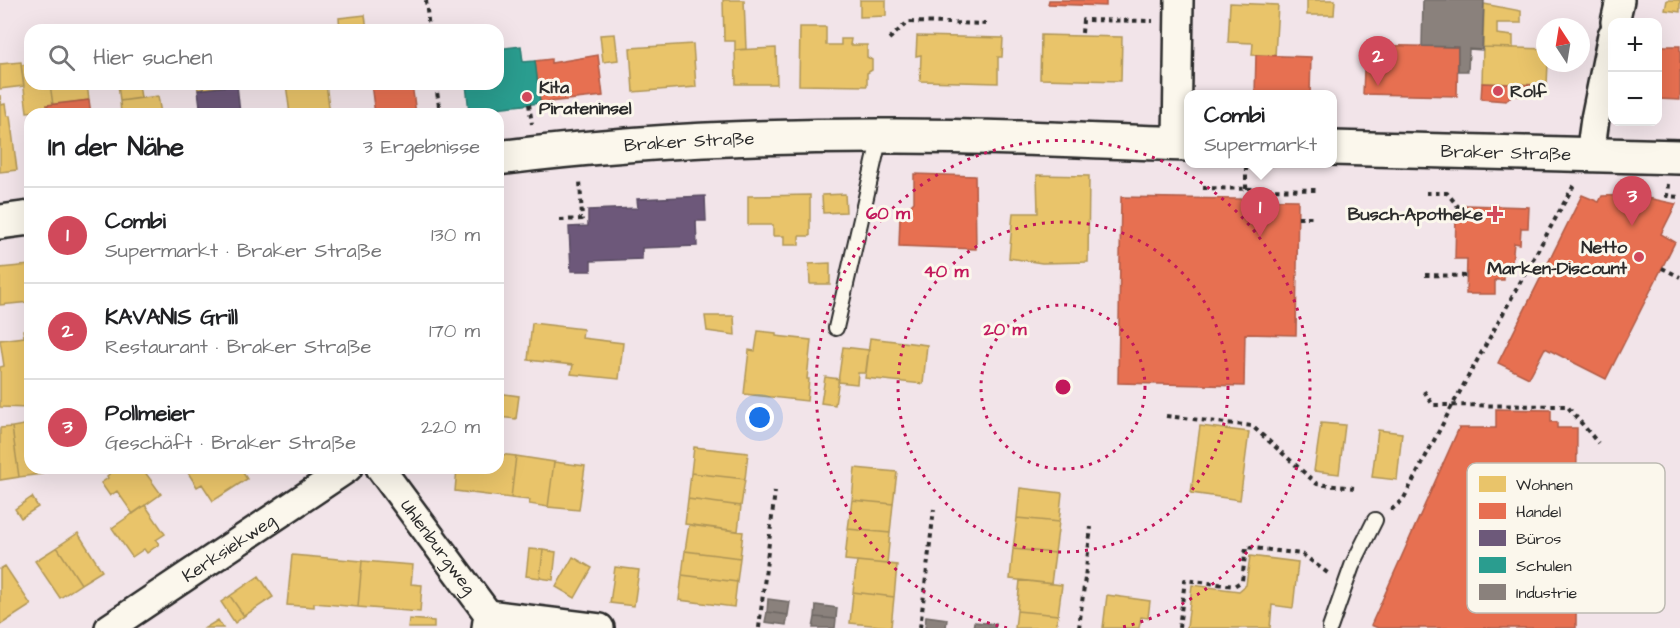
<!DOCTYPE html>
<html lang="de">
<head>
<meta charset="utf-8">
<style>
	:root { --surface:#fff; --page:#f6f6f6; --text:#202124; --muted:#757577; --line:#e0e0e0; --accent:#d1495b }
	body { margin:0; font-family:"Architects Daughter",sans-serif; background:var(--page); color:var(--text) }
	.controls { position:absolute; right:18px; top:18px; display:grid; overflow:hidden; border-radius:12px; box-shadow:0 6px 24px #0002 }
	.controls button { width:54px; height:54px; display:grid; place-items:center; padding:0; border:0; border-bottom:2px solid var(--line); background:var(--surface); color:var(--text); font:30px sans-serif }
	.compass { position:absolute; left:1536px; top:18px; width:54px; height:54px; border-radius:50%; background:var(--surface); box-shadow:0 6px 24px #0002; rotate:348deg }
	.you { position:absolute; left:760px; top:418px; width:21px; height:21px; margin:-15px; border:4px solid #fff; border-radius:50%; background:#1a73e8; box-shadow:0 0 0 9px #1a73e833 }
	.badge { display:grid; place-items:center; width:39px; height:39px; border-radius:50%; background:var(--accent); color:#fff; font-size:20px; font-weight:700 }
	.pin { position:absolute; translate:-50% -50px; filter:drop-shadow(0 2px 3px #0008) }
	.pin::after { content:''; position:absolute; top:32px; width:21px; height:18px; background:inherit; clip-path:polygon(0 0,100% 0,50% 100%) }
	.popup { position:absolute; left:1184px; top:90px; width:153px; height:78px; box-sizing:border-box; display:grid; place-content:center; border-radius:12px; background:var(--surface); filter:drop-shadow(0 2px 4px #0005); font-size:20px; white-space:nowrap; color:var(--muted) }
	.popup b { font-size:22px; color:var(--text) }
	.popup::after { content:''; position:absolute; left:50%; top:100%; margin-left:-12px; border:12px solid transparent; border-top-color:var(--surface) }
	.list { margin:0; padding:0; list-style:none }
	h2 { display:flex; justify-content:space-between; align-items:center; height:78px; margin:0; padding:0 24px; font-size:26px }
	h2 small { font-size:20px; font-weight:400; color:var(--muted) }
	.list li { display:grid; grid-template-columns:39px 1fr auto; gap:18px; align-items:center; box-sizing:border-box; height:96px; padding:0 24px; border-top:2px solid var(--line) }
	.list b { display:block; font-size:22px; white-space:nowrap }
	.list p { margin:0; font-size:20px; white-space:nowrap; color:var(--muted) }
	.list em { font-size:20px; font-style:normal; color:var(--muted) }
	.icon { flex:none; width:33px; height:33px; fill:none; stroke:currentColor; stroke-width:2; stroke-linecap:round; stroke-linejoin:round }
	.map { position:relative; flex:none; width:1680px; height:628px; overflow:hidden }
	.search { position:absolute; background:var(--surface); box-shadow:0 6px 24px #0002; left:24px; top:24px; width:480px; height:66px; display:flex; align-items:center; gap:15px; box-sizing:border-box; padding:0 21px; border-radius:18px; color:var(--muted); font-size:22px }
	.panel { position:absolute; background:var(--surface); box-shadow:0 6px 24px #0002; left:24px; top:108px; width:480px; height:366px; border-radius:18px }
	.map>svg:first-child { display:block }
</style>
</head>
<body>
<div class="map">
<svg width="1680" height="628" viewBox="0 0 1680 628">
	<rect width="100%" height="100%" fill="#f2e4e9"/>
	<filter id="ink" filterUnits="userSpaceOnUse"><feTurbulence type="fractalNoise" baseFrequency=".0167" numOctaves="2"/><feDisplacementMap in="SourceGraphic" scale="12" xChannelSelector="R" yChannelSelector="G"/><feConvolveMatrix kernelMatrix="1 2 1 2 8 2 1 2 1" color-interpolation-filters="sRGB"/></filter>
	<g filter="url(#ink)">
		<!-- homes -->
		<path fill="#e9c46a" stroke="#b09657" stroke-width="1.5" d="M723 0H744L746 49 735 50V41H724Z
			M860 0H886V16L860 17Z
			M1307 0H1335L1334 15H1307Z
			M1667 0H1680V12L1665 10Z
			M1230 3 1278 5 1275 56 1252 55 1253 43 1228 42Z
			M1484 4 1521 11V23H1497V34L1513 36V48L1483 47Z
			M365 15 367 30H340L339 18Z
			M800 27H826V45H841V39H851L850 45H867V57L872 60V70L867 73V86L799 85Z
			M615 34 618 60 603 62 600 35Z
			M1041 35 1122 37 1121 81 1040 79Z
			M917 36 1003 38 1002 57H998V83L920 81 921 55 916 56Z
			M693 44 696 87 633 92 630 48Z
			M1483 47 1545 49V63H1548L1547 85 1482 83Z
			M776 48 777 84H736L735 50Z
			M21 62 24 86 0 89V64Z
			M30 64V84H50L53 105H47V110L27 112 21 65Z
			M50 84H87L89 100 53 105Z
			M118 84H139L141 98 120 101Z
			M197 84H221V87L198 90Z
			M286 84H326L330 114H290Z
			M0 95 1 105 5 104 7 116H10L17 170 0 172Z
			M158 96 161 114H121L120 101Z
			M1037 175 1089 176 1088 262 1042 263 1009 258 1013 213H1038Z
			M845 194 846 212 823 213 822 195Z
			M810 195V236H799V245H784V236H773V225H748V196Z
			M830 263V284H810L809 264Z
			M30 265V302L0 305V268Z
			M705 316H734L735 335 707 331Z
			M532 323 583 329 582 338 623 343 619 379 571 374 573 365 528 360Z
			M23 330H30V408L0 407V367L4 366 0 340 24 337Z
			M758 331 776 333V336L811 340 807 379H809L807 401 744 394 749 350 755 351Z
			M870 338 927 345 923 384 865 378Z
			M843 347 869 350 866 373H858L857 384 838 382Z
			M825 377 839 379 835 405 821 403Z
			M498 393 519 396 516 419 498 417Z
			M1321 423 1345 425 1339 474 1314 471Z
			M30 424V468H42V474L19 477 12 427Z
			M1200 426 1249 432 1240 500 1191 493Z
			M12 427 19 477 0 480V428Z
			M1378 430 1402 433 1397 480 1372 477Z
			M694 447 748 453 745 479 691 473Z
			M498 454 516 456 511 498 455 491 457 468H498Z
			M516 456 554 462 548 507 529 504 530 500 511 498Z
			M554 462 585 466 579 510 548 507Z
			M117 468H142L161 494 133 514 117 491 110 496 101 483 108 478 107 476Z
			M185 468H240L247 479 213 501 202 484 197 487Z
			M855 468 897 472 893 504 852 500Z
			M691 473 745 479 741 506 688 499Z
			M1020 488 1062 493 1059 522 1017 518Z
			M32 497 38 507 21 518 15 509Z
			M688 499 741 506 738 531 685 524Z
			M852 500 893 504 890 533 848 529Z
			M145 505 165 534 156 540 159 544 147 553 144 549 132 557 112 528Z
			M1017 518 1059 522 1055 553 1013 549Z
			M689 525 743 532 740 558 685 551Z
			M848 529 890 533 887 564 845 560Z
			M78 533 102 571 81 584 57 547Z
			M57 547 81 584 60 598 35 561Z
			M529 549 543 550 540 578 526 576Z
			M1013 549 1055 553 1051 584 1010 579Z
			M543 550 556 552 553 580 540 578Z
			M685 551 740 558 737 582 682 575Z
			M292 555 362 561 358 607 314 603V607L287 605Z
			M1250 556 1298 562 1293 608 1272 605 1270 628H1187L1192 585 1239 591 1246 585Z
			M573 557 592 568 575 598 556 587Z
			M362 561 413 565 411 584 422 585 420 612 358 607Z
			M857 561 897 565 894 597 853 592Z
			M5 566 31 605 0 625V569Z
			M615 567 639 570 634 606 610 603Z
			M682 575 737 582 734 607 679 600Z
			M259 576 273 597 244 616 230 596Z
			M1020 580 1062 585 1058 615 1017 611Z
			M853 592 894 597 891 627 850 623Z
			M1107 595 1150 601 1148 618 1141 617 1139 628H1103Z
			M230 596 244 616 235 623 221 602Z
			M1017 611 1058 615 1056 628H1015Z
			M409 619 434 621V628H408Z
			M218 620 223 628H205Z"/>
		<!-- shops -->
		<path fill="#e76f51" stroke="#af5b46" stroke-width="1.5" d="M1049 0H1106V6L1048 4Z
			M1365 45 1458 47 1457 96 1363 94Z
			M1658 46H1680V100L1658 99Z
			M598 55 603 96 540 103 535 61 551 59V63Z
			M1256 55 1311 57 1310 94H1255Z
			M1482 83 1531 85 1530 91H1524L1520 96 1512 95 1506 101 1481 99Z
			M371 84H412L416 114H375Z
			M89 100 91 114H48L47 105Z
			M914 174 975 176 976 249 899 246 900 216 914 202Z
			M1582 195 1599 202 1602 196 1634 195 1676 204 1661 234 1675 242 1606 379 1545 348 1529 378 1498 363Z
			M1121 197 1298 200 1296 335 1245 334 1244 386 1118 383Z
			M1466 205 1529 207 1528 228H1521L1520 244 1514 243 1512 262H1504V280H1495V294H1466L1467 259H1455L1456 214Z
			M1496 409 1551 410V422H1557V428H1577L1576 628H1378L1371 625 1459 428H1496Z"/>
		<!-- offices -->
		<path fill="#6d597a" stroke="#594b62" stroke-width="1.5" d="M237 85 240 114H201L198 90Z
			M705 196 706 221H696L697 246 642 248V259L591 261V271H571L569 227 588 226V210L638 208 637 199Z"/>
		<!-- schools -->
		<path fill="#2a9d8f" stroke="#2a7b71" stroke-width="1.5" d="M521 46 523 62 535 61 540 103 469 111 466 84H498V49Z"/>
		<!-- industry -->
		<path fill="#8a817c" stroke="#6e6764" stroke-width="1.5" d="M1423 0H1484L1482 50 1469 49 1468 71H1458V47L1422 46Z
			M768 599 790 602 788 615 767 612Z
			M816 605 837 608 836 619 815 617Z
			M767 612 788 615 786 625 765 622Z
			M926 616 947 619 946 628H925Z
			M815 617 836 619 835 628H813Z
			M974 622 996 624 995 628H973Z"/>
		<g fill="none" stroke-linecap="round" stroke-linejoin="round">
			<defs>
				<path id="lane" d="M836 328 880 136
					M1330 628 1352 566 1375 520"/>
				<g id="street">
					<path d="M1615 22 1620 0"/>
					<path d="M1177 143 1179 0"/>
					<path d="M1590 155 1595 119 1612 35"/>
					<path id="s1" d="M380 468 488 614 486 628"/>
					<path d="M488 614 600 628"/>
					<path id="s2" d="M109 628 348 468"/>
				</g>
				<g id="secondary">
					<path id="s3" d="M1332 148 1680 157"/>
					<path id="s4" d="M498 158C624 142 752 136 879 136 982 135 1085 141 1188 144"/>
					<path d="M0 222 30 218"/>
				</g>
			</defs>
			<!-- lane casing -->
			<use href="#lane" stroke="#2b2b2b" stroke-width="18"/>
			<!-- street casing -->
			<use href="#street" stroke="#2b2b2b" stroke-width="32"/>
			<!-- secondary casing -->
			<use href="#secondary" stroke="#2b2b2b" stroke-width="38"/>
			<!-- path -->
			<path stroke="#2b2b2b" stroke-width="4" stroke-dasharray="4.5 4.5" stroke-linecap="butt" d="M426 0 429 30
				M1082 33 1083 20 1153 21
				M889 39 908 22 989 24
				M436 84 440 114
				M529 104 532 124
				M476 114 481 110
				M1668 184 1667 196 1680 197
				M1203 188 1316 190
				M1246 189V164
				M1426 193H1447L1461 210
				M1298 217H1315
				M560 220 582 219 580 180
				M1662 268 1680 277
				M1425 275 1467 276
				M1424 391 1433 405 1567 406 1598 443
				M1166 416 1252 426 1317 484 1354 488
				M1391 510 1403 500 1452 406 1575 183
				M759 628 775 491
				M920 628 934 509
				M1079 628 1091 527
				M1179 628 1185 580 1234 586 1242 581 1246 547 1302 554 1329 574"/>
			<!-- lane -->
			<use href="#lane" stroke="#fbf7ec" stroke-width="14"/>
			<!-- street -->
			<use href="#street" stroke="#fbf7ec" stroke-width="27"/>
			<!-- secondary -->
			<use href="#secondary" stroke="#fbf7ec" stroke-width="33"/>
		</g>
	</g>
	<!-- distance rings -->
	<g fill="none" stroke="#c2185b" stroke-width="3" stroke-dasharray="3 6">
		<circle cx="1063" cy="387" r="82"/>
		<circle cx="1063" cy="387" r="165"/>
		<path d="M1007 628A247 247 0 1 1 1119 628"/>
	</g>
	<!-- markers -->
	<g fill="#d1495b" stroke="#fbf7ec" stroke-width="2">
		<circle cx="1498" cy="91" r="6"/>
		<circle cx="527" cy="97" r="6"/>
		<path d="M1492 205h6v6h6v6h-6v6h-6v-6h-6v-6h6z"/>
		<circle cx="1639" cy="257" r="6"/>
	</g>
	<g text-anchor="middle" stroke-width="6" stroke-linejoin="round" paint-order="stroke">
		<!-- poi labels -->
		<g font-size="18" font-weight="bold" fill="#2b2b2b" stroke="#fbf7ec" text-anchor="start">
			<text x="539" y="93">Kita<tspan x="539" dy="21">Pirateninsel</tspan></text>
			<text x="1510" y="97">Rolf</text>
			<text x="1483" y="220" text-anchor="end">Busch-Apotheke</text>
			<text x="1627" y="253" text-anchor="end">Netto<tspan x="1627" dy="21">Marken-Discount</tspan></text>
		</g>
		<!-- street labels -->
		<g font-size="18" fill="#2b2b2b" stroke="#fbf7ec">
			<text dy="6" stroke="none"><textPath href="#s4" startOffset="192">Braker Straße</textPath></text>
			<text dy="6" stroke="none"><textPath href="#s3" startOffset="174">Braker Straße</textPath></text>
			<text dy="6" stroke="none"><textPath href="#s1" startOffset="98">Uhlenburgweg</textPath></text>
			<text dy="6" stroke="none"><textPath href="#s2" startOffset="144">Kerksiekweg</textPath></text>
		</g>
	</g>
	<!-- legend -->
	<rect x="1467" y="463" width="198" height="150" rx="9" fill="#fbf7ec" stroke="#bdbab2" stroke-width="1.5"/>
	<rect x="1479" y="476" width="27" height="16" fill="#e9c46a"/>
	<rect x="1479" y="503" width="27" height="16" fill="#e76f51"/>
	<rect x="1479" y="530" width="27" height="16" fill="#6d597a"/>
	<rect x="1479" y="557" width="27" height="16" fill="#2a9d8f"/>
	<rect x="1479" y="584" width="27" height="16" fill="#8a817c"/>
	<g font-size="16" fill="#2b2b2b">
		<text x="1516" y="490">Wohnen</text>
		<text x="1516" y="517">Handel</text>
		<text x="1516" y="544">Büros</text>
		<text x="1516" y="571">Schulen</text>
		<text x="1516" y="598">Industrie</text>
	</g>
	<circle cx="1063" cy="387" r="9" fill="#c2185b" stroke="#fbf7ec" stroke-width="3"/>
	<g font-size="18" text-anchor="middle" font-weight="bold" fill="#c2185b" stroke="#fbf7ec" stroke-width="6" stroke-linejoin="round" paint-order="stroke">
		<text x="888" y="219">60 m</text>
		<text x="946" y="277">40 m</text>
		<text x="1005" y="335">20 m</text>
	</g>
</svg>
<div class="controls">
<button>+</button>
<button>−</button>
</div>
<svg class="compass" viewBox="-18 -18 36 36"><path d="M0-13l5 13h-10z" fill="#e53935"/><path d="M0 13l5-13h-10z" fill="#757577"/></svg>
<div class="you"></div>
<div class="pin badge" style="left:1260px;top:237px">1</div>
<div class="popup"><b>Combi</b>Supermarkt</div>
<div class="pin badge" style="left:1378px;top:86px">2</div>
<div class="pin badge" style="left:1632px;top:226px">3</div>
<div class="search"><svg class="icon" aria-label="search" viewBox="0 0 24 24"><circle cx="10" cy="10" r="6"/><path d="M15 15l6 6"/></svg>Hier suchen</div>
<section class="panel">
<h2>In der Nähe<small>3 Ergebnisse</small></h2>
<ul class="list">
<li><span class="badge">1</span><div><b>Combi</b><p>Supermarkt · Braker Straße</p></div><em>130 m</em></li>
<li><span class="badge">2</span><div><b>KAVANIS Grill</b><p>Restaurant · Braker Straße</p></div><em>170 m</em></li>
<li><span class="badge">3</span><div><b>Pollmeier</b><p>Geschäft · Braker Straße</p></div><em>220 m</em></li>
</ul>
</section>
</div>
</body>
</html>
